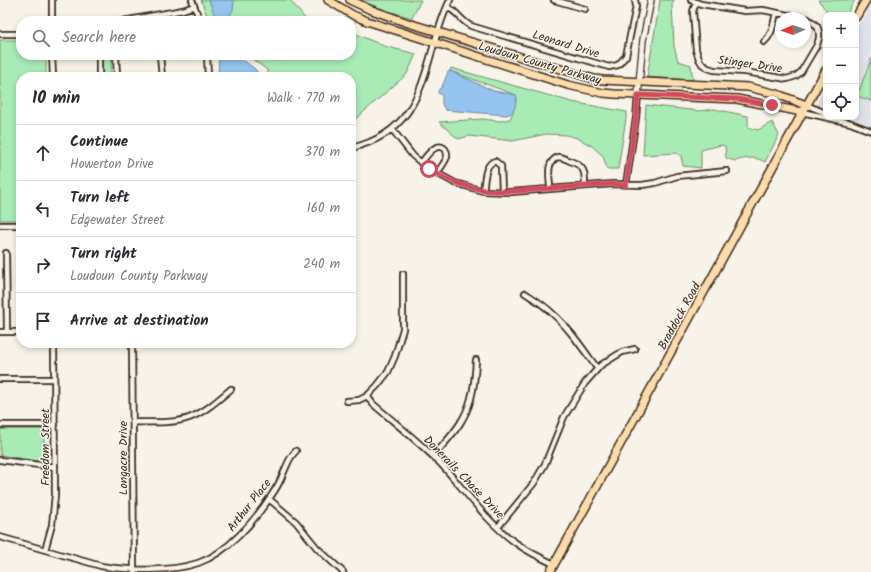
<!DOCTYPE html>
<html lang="en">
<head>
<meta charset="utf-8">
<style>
	:root { --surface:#fff; --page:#f7f7f7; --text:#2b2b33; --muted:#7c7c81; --line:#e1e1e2 }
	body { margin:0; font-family:Kalam,sans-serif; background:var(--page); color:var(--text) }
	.controls { position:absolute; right:12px; top:12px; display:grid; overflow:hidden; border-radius:8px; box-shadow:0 2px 6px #0003 }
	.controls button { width:36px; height:36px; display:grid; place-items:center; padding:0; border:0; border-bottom:1px solid var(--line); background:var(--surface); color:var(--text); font:20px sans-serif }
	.compass { position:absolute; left:775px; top:12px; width:36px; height:36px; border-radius:50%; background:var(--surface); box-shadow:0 2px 6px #0003; rotate:268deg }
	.stop { position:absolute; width:12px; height:12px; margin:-9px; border:3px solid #d1495b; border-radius:50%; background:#fff }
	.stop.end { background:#d1495b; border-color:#fff; box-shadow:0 1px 4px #0008 }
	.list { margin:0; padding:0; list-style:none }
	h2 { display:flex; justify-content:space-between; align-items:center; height:52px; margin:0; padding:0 16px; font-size:17px }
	h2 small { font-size:13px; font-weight:400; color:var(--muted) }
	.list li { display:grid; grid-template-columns:26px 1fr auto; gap:12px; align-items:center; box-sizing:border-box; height:56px; padding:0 16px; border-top:1px solid var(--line) }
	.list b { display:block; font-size:15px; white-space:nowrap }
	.list p { margin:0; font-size:13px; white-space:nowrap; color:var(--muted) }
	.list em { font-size:13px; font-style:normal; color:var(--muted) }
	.icon { flex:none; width:22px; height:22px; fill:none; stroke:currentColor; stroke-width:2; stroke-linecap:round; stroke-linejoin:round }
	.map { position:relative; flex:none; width:871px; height:572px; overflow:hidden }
	.search { position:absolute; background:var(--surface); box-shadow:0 2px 6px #0003; left:16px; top:16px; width:340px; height:44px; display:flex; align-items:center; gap:10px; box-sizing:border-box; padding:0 14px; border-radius:16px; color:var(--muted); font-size:15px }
	.panel { position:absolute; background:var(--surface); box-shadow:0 2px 6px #0003; left:16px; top:72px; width:340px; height:276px; border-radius:16px }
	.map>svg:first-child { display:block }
</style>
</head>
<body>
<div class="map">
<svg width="871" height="572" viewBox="0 0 871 572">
	<rect width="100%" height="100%" fill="#f7f3e8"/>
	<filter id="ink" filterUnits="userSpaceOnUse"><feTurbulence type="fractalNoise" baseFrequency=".025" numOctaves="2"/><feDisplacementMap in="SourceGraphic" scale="8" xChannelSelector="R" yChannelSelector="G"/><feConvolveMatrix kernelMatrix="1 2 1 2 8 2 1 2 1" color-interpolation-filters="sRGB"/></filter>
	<g filter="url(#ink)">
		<!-- built -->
		<path fill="#dfe3e9" d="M871 3V127L850 117H856V31Z
			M826 86V108L816 104Z"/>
		<!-- green -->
		<path fill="#a8ebb5" stroke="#728a6a" d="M201 0H290L307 21H209Z
			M361 0H421L412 18 375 7Z
			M660 0H674L672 4 674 46 678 61 691 65 693 80 647 77Z
			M818 0H855L846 15H830Z
			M351 32 384 46 416 54 407 74 351 123V77H269L267 70 247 55H351Z
			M0 40H21V55H46V77H21V220H0Z
			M102 55H111V77H102Z
			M871 59V101L857 96Z
			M451 68 572 102 627 112 618 169H607L603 156 592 146 577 138 566 135 546 134 513 141 469 136 458 139 439 122 482 119 500 121 510 119 513 112 516 95 450 71Z
			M646 105 699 111 714 109 748 116V127L758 130 772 122 779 135 765 162C755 156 745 158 735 161L726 158 725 146 721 145 701 150V168L683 166 681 156 676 153 643 155Z
			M0 429H44V462L0 455Z"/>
		<!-- water -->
		<path fill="#94c4ef" stroke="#70869b" d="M209 0H234L233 10 226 21H218L216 19Z
			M219 55H236L255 69 261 77H218Z
			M450 71 494 91 516 95 517 97C514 106 517 113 506 115L445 110 442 104V95L438 93 439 89 442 87 448 72Z"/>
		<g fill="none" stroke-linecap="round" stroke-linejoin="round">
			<defs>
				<path id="minor" d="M52 0V21
					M192 0 200 21
					M554 0 585 9
					M691 0 701 4 745 11 763 10 808 19 817 26 819 32V38L817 45 801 72 796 76 787 79 745 72 714 70 708 68 702 64 699 59 696 50 693 11 696 3
					M447 7C458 12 461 21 471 26L609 67 618 65 626 56 636 6 635 0
					M123 21 183 10 194 6
					M0 34H21
					M764 42C773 34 773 24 776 13
					M52 55 53 77
					M99 55V77
					M116 55 117 77
					M160 55 162 77
					M207 55 208 77
					M806 105 826 113
					M802 112 851 123
					M848 122 871 131
					M392 129 413 156 429 169 455 183 483 191 511 192 613 184 642 185 655 183 677 176 727 171
					M351 148C431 129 421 60 450 0
					M421 163C426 157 435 142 444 148 447 150 447 153 447 157 445 162 440 169 436 174
					M626 185 636 118 638 95
					M550 189C550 178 545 162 558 157 562 157 566 159 570 161 585 166 585 172 585 186
					M483 191C485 181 484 164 495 161L501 166 502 192
					M0 225H21
					M6 253 7 332
					M525 293C534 299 544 305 552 313 570 329 583 349 597 368
					M0 332H21
					M132 343 134 572
					M0 379H54
					M367 396 373 404C395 423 418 441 438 461 464 488 485 521 516 543 528 552 541 558 554 564
					M347 401 359 400 367 396 377 386 388 372 395 356 403 329V274
					M133 422C151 422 172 424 189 418 205 412 218 400 231 389
					M0 425H55
					M433 456C443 445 455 433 462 420 473 402 475 380 476 360
					M0 460 55 467
					M269 499 296 522 317 548 343 572
					M498 527 534 483 545 464 564 417 585 383 601 365 622 352 635 349
					M0 537 101 566C131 571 170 572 198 563 228 553 255 520 271 496 276 489 280 482 283 474 287 466 289 457 296 451
					M45 550 52 525 55 495 54 343"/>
				<path id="tertiary" d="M638 95 643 40 651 0"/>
				<path id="primary" d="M328 0 353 15 367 21 568 85 603 93 614 94 737 99 802 112
					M350 0 369 9 408 23 594 79 603 80 748 87 777 94 806 105
					M856 17 866 0
					M550 572 826 70"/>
			</defs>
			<!-- minor casing -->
			<use href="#minor" stroke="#3b2a1e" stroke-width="8"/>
			<!-- tertiary casing -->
			<use href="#tertiary" stroke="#3b2a1e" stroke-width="8"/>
			<!-- primary casing -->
			<use href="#primary" stroke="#3b2a1e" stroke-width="10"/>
			<!-- minor -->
			<use href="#minor" stroke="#f7f3e8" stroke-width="4.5"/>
			<!-- tertiary -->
			<use href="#tertiary" stroke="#f7f3e8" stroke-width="5.5"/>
			<!-- primary -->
			<use href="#primary" stroke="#fddcac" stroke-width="7"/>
		</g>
	</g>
	<g fill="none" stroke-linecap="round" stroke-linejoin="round" filter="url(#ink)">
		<!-- route -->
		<path stroke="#d1495b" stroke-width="5" d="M429 169C470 195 499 193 545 189 568 187 590 186 613 184L626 185 636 118 638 95 737 99 772 105"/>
	</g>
	<g text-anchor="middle" stroke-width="3" stroke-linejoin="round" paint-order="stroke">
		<!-- street labels -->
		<g font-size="12" fill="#3b2a1e" stroke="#f7f3e8">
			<text transform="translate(566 44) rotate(17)" y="4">Leonard Drive</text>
			<text transform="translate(540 63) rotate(16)" y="4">Loudoun County Parkway</text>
			<text transform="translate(750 64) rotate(8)" y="4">Stinger Drive</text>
			<text transform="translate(679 316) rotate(-61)" y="4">Braddock Road</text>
			<text transform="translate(45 447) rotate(-90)" y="4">Freedom Street</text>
			<text transform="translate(123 458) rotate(-90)" y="4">Longacre Drive</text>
			<text transform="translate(464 477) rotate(46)" y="4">Donerails Chase Drive</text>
			<text transform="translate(249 505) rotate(-52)" y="4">Arthur Place</text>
		</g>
	</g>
</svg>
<div class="controls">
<button>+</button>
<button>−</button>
<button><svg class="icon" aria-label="locate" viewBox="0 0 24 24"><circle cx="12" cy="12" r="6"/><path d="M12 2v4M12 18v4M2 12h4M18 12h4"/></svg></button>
</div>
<svg class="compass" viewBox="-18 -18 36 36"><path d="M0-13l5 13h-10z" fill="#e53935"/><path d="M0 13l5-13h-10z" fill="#7c7c81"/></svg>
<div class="stop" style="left:429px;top:169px"></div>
<div class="stop end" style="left:772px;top:105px"></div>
<div class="search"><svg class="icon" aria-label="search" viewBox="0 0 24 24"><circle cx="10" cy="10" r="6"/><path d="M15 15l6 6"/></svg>Search here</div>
<section class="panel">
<h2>10 min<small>Walk · 770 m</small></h2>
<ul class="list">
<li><svg class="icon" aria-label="ahead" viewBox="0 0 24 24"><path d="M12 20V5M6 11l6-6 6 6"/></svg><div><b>Continue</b><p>Howerton Drive</p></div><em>370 m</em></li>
<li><svg class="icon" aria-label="left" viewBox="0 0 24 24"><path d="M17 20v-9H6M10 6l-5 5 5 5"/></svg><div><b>Turn left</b><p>Edgewater Street</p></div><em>160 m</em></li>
<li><svg class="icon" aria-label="right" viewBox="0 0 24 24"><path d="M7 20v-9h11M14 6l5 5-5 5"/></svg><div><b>Turn right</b><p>Loudoun County Parkway</p></div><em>240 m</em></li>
<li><svg class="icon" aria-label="arrive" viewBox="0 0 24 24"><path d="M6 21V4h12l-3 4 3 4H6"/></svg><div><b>Arrive at destination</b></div></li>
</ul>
</section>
</div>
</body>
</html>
